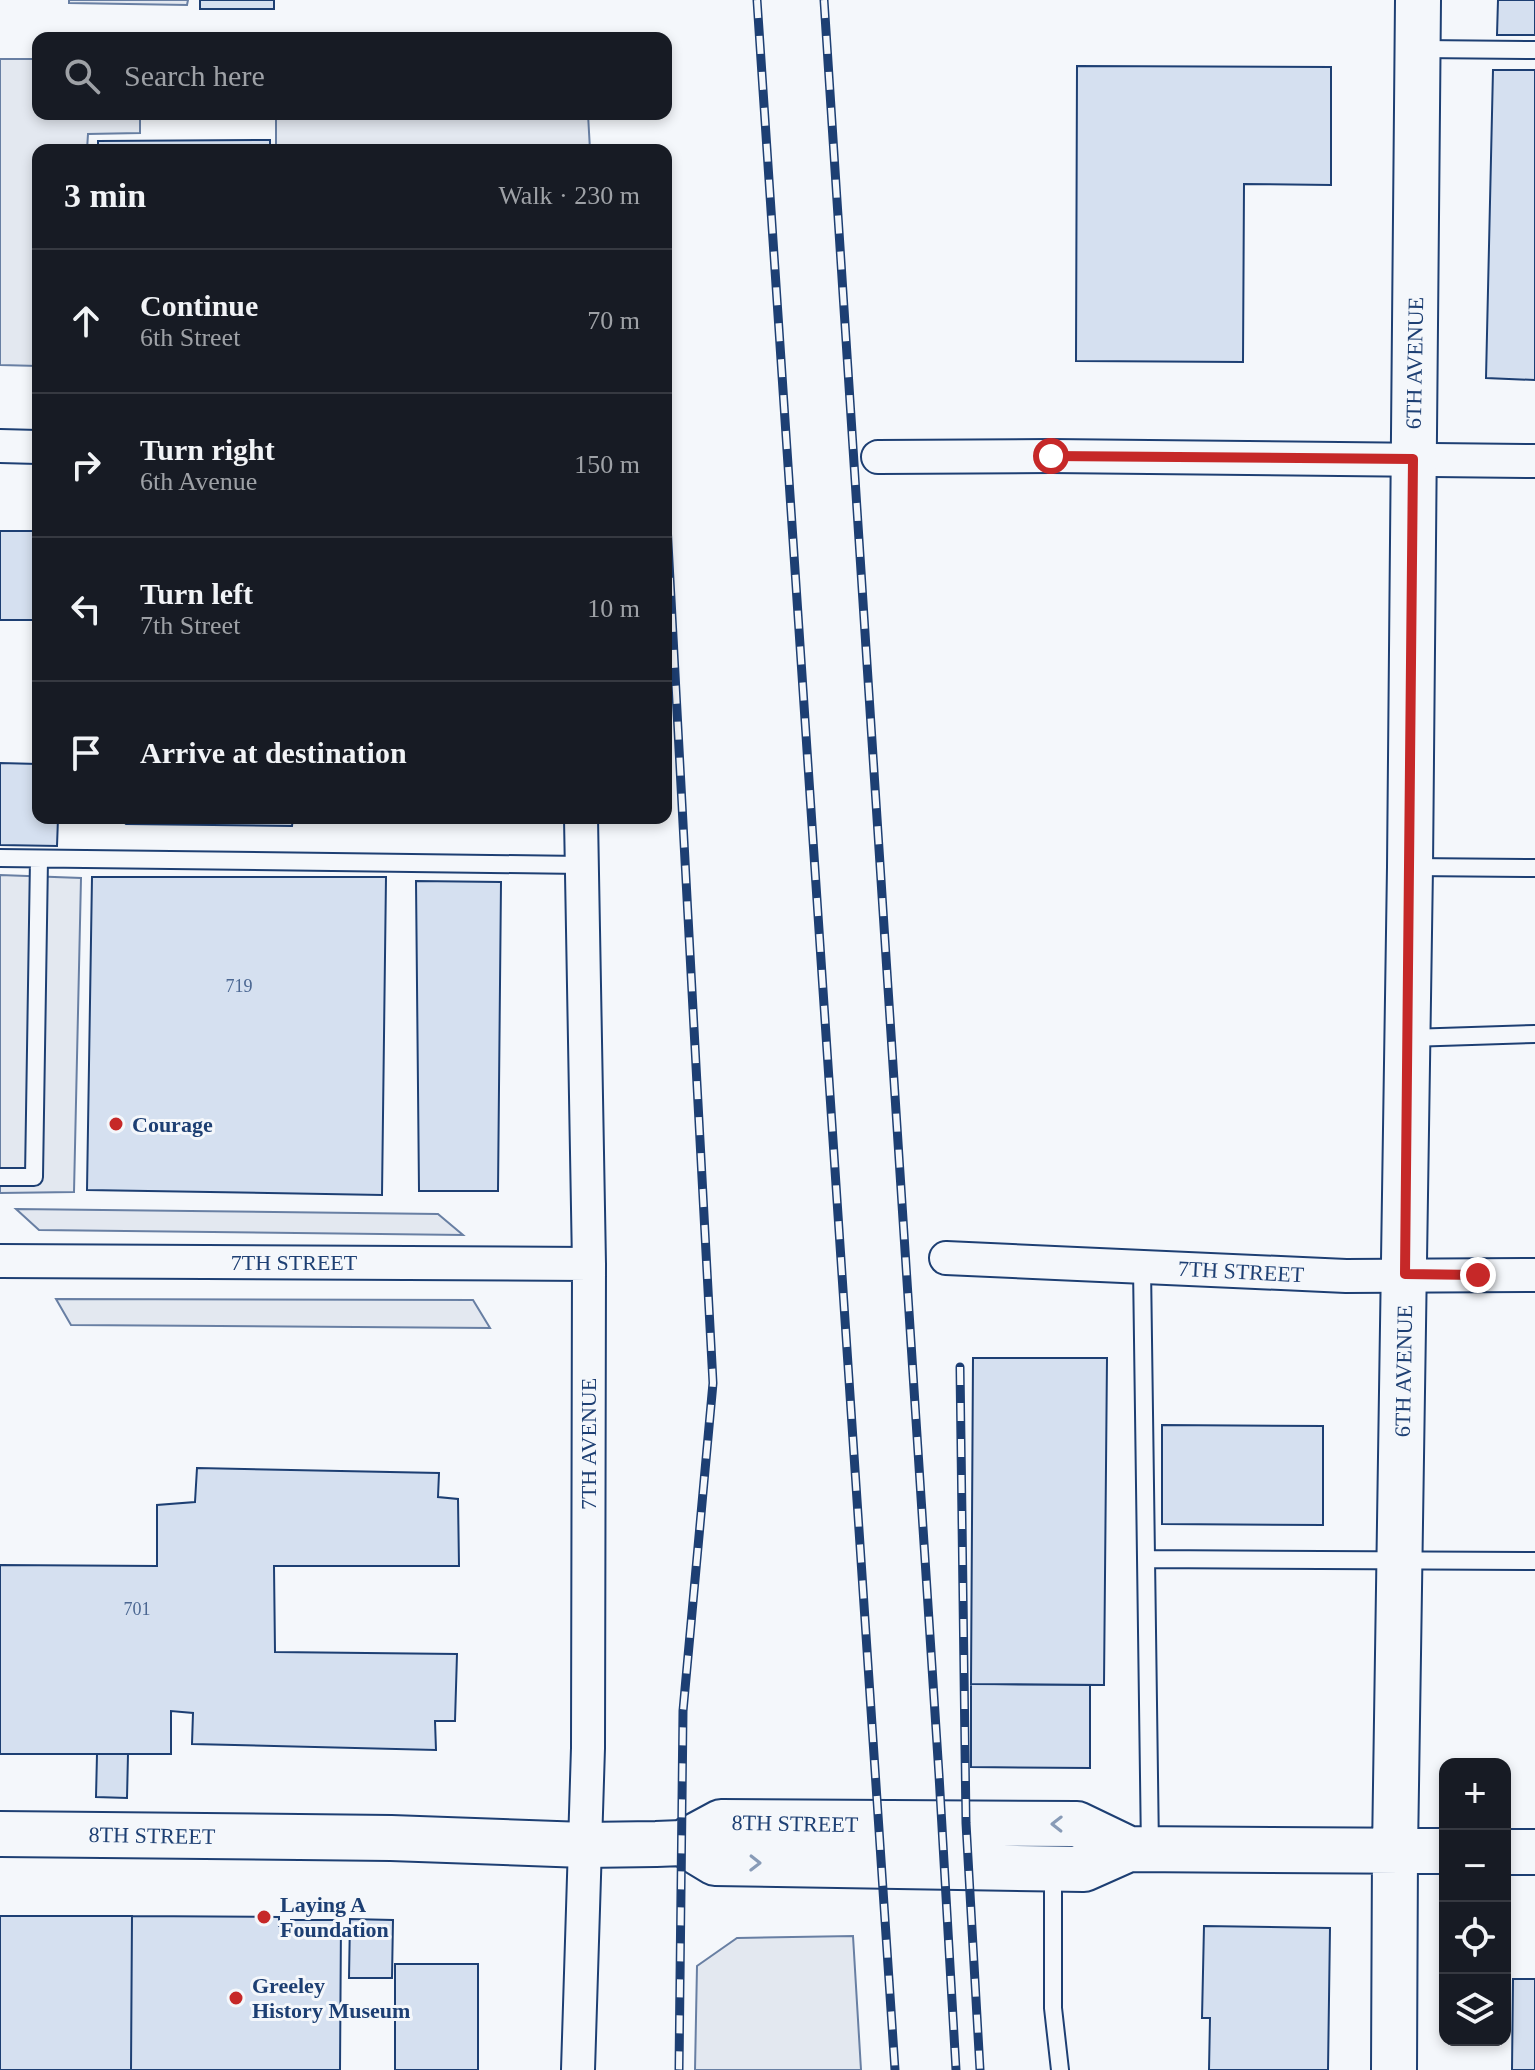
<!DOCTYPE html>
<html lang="en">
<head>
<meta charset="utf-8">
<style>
	:root { --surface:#171b24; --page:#20242c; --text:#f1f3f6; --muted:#9ea1a6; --line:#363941 }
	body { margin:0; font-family:"Times New Roman",serif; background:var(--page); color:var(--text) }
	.controls { position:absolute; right:24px; bottom:24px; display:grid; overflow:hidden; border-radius:16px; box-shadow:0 4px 12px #0003 }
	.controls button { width:72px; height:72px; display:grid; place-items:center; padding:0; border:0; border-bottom:2px solid var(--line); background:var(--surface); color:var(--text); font:40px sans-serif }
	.stop { position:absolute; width:24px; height:24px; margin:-18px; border:6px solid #c62828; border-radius:50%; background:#fff }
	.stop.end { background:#c62828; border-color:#fff; box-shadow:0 2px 8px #0008 }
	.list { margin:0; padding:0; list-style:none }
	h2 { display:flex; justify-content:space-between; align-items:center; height:104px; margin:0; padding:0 32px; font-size:34px }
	h2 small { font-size:26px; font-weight:400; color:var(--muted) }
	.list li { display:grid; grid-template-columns:52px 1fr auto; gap:24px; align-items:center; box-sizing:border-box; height:144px; padding:0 32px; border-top:2px solid var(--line) }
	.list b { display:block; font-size:30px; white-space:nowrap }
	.list p { margin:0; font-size:26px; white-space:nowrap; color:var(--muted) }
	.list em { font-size:26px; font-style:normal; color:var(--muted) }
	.icon { flex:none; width:44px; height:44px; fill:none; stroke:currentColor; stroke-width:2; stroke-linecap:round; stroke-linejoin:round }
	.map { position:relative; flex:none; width:1535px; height:2070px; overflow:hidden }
	.search { position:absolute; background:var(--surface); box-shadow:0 4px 12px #0003; left:32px; top:32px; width:640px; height:88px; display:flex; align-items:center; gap:20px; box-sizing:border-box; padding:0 28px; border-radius:16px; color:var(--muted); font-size:30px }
	.panel { position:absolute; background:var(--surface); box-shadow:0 4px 12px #0003; left:32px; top:144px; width:640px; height:680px; border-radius:16px }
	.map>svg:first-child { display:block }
</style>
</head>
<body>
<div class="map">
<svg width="1535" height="2070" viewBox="0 0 1535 2070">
	<rect width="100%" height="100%" fill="#f4f7fb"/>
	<!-- parking -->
	<path fill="#e3e8f0" stroke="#687fa3" stroke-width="2" d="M69 0H188L187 5 69 3Z
		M0 59H38V114H140V133L88 134 87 150H38V366L0 365Z
		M276 114H588L590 150H276Z
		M0 875 81 878 74 1192 0 1193Z
		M16 1209 438 1214 463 1235 39 1230Z
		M56 1299 473 1300 490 1328 71 1325Z
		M853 1936 861 2070H695L697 1966 737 1938Z"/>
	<!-- building -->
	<path fill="#d5e0f0" stroke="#1d3f73" stroke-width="2" d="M200 0H274V9H200Z
		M1498 0H1535V35H1497Z
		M1077 66 1331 67V185L1244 184 1243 362 1076 361Z
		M1493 70H1535V380L1486 378Z
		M270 140V150H98V141Z
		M0 531H38V620H0Z
		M0 763 38 764V818H58L57 846 0 845Z
		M119 818H293L292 826 126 824Z
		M92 877H386L382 1195 87 1190Z
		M416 881 501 882 498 1191H419Z
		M973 1358H1107L1104 1685 971 1684Z
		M1162 1425 1323 1426V1525L1162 1524Z
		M197 1468 439 1473 438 1497 458 1499 459 1566H274L275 1652 457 1654 455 1721H435L436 1750 192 1744 193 1713 171 1711V1754H0V1565L157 1566V1505L195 1502Z
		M971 1684 1090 1685V1768L971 1767Z
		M97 1754H128L127 1798 96 1797Z
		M0 1916H132L131 2070H0Z
		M132 1916 279 1917V1926H291V1920H341L340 2070H131Z
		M350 1919 393 1920 392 1978H349Z
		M1204 1926 1330 1928 1328 2070H1209L1210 2018H1202Z
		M395 1964H478V2070H395Z
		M1513 1979H1535V2070H1512Z"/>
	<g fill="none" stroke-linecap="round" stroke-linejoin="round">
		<defs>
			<path id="lane" d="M1421 49 1535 50
				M0 858 582 865
				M1412 867 1535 868
				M1409 1038 1535 1034
				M0 1177H34L39 859
				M1142 1267 1150 1849
				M1147 1559 1535 1561
				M1053 1872V2008L1060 2070"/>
			<path id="street" d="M0 446 38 447
				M878 457 1051 456 1535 461
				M946 1258 1346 1276 1535 1275
				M0 1261 589 1264
				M578 2070 588 1748 589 1264 581 818"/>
			<path id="secondary" d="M0 1834 391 1838 584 1845 656 1844 682 1843 721 1822 1077 1824 1129 1849 1445 1851
				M682 1843 715 1863 1084 1869 1129 1849
				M1505 1852H1535
				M1394 2070 1395 1851 1410 867 1418 0"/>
		</defs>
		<!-- lane casing -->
		<use href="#lane" stroke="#1d3f73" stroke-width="20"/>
		<!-- street casing -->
		<use href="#street" stroke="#1d3f73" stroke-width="36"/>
		<!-- secondary casing -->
		<use href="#secondary" stroke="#1d3f73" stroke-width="48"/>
		<!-- lane -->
		<use href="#lane" stroke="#f4f7fb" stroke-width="16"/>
		<!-- street -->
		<use href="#street" stroke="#f4f7fb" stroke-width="32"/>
		<!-- secondary -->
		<use href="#secondary" stroke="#f4f7fb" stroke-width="44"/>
		<defs>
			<path id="rail" d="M757 0 895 2070
				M824 0 939 1775 956 2070
				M666 506 713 1383 683 1711 679 2070
				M960 1367 966 1823 980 2070"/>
		</defs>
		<!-- rail casing -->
		<use href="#rail" stroke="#1d3f73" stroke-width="9"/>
		<!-- rail -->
		<use href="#rail" stroke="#f4f7fb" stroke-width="6" stroke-dasharray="18" stroke-linecap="butt"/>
	</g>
	<!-- one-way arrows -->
	<defs><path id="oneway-chevron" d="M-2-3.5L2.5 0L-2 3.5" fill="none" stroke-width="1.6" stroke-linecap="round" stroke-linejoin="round" transform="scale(2)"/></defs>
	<g stroke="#889bb7">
		<use href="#oneway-chevron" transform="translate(1057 1824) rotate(-179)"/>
		<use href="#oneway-chevron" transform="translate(755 1863) rotate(1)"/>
	</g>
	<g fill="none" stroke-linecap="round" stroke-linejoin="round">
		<!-- route -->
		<path stroke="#c62828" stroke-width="10" d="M1051 456 1413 459 1405 1274 1478 1275"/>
	</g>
	<!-- markers -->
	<g fill="#c62828" stroke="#f4f7fb" stroke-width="3">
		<circle cx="116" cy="1124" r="8"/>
		<circle cx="264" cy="1917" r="8"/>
		<circle cx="236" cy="1998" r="8"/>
	</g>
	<g text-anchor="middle" stroke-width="6" stroke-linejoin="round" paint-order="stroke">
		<!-- number labels -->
		<g font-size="18" fill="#4b6792">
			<text x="239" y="992">719</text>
			<text x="137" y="1615">701</text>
		</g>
		<!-- street labels -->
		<g font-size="22" fill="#1d3f73" stroke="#f4f7fb">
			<text transform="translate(1414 363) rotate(-89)" y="8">6TH AVENUE</text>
			<text x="294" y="1270">7TH STREET</text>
			<text transform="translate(1241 1271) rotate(3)" y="8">7TH STREET</text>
			<text transform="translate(1403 1371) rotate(-89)" y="8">6TH AVENUE</text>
			<text transform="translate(588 1444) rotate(-90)" y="8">7TH AVENUE</text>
			<text transform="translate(795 1823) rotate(1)" y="8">8TH STREET</text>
			<text transform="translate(152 1835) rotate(1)" y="8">8TH STREET</text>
		</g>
		<!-- poi labels -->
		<g font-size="22" font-weight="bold" fill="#1d3f73" stroke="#f4f7fb" text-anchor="start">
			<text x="132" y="1132">Courage</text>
			<text x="280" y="1912">Laying A<tspan x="280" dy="25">Foundation</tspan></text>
			<text x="252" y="1993">Greeley<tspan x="252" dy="25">History Museum</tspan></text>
		</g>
	</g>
</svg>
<div class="controls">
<button>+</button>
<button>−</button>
<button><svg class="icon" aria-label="locate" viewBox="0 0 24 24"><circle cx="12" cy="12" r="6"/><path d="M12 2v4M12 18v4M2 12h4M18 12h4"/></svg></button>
<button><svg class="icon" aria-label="layers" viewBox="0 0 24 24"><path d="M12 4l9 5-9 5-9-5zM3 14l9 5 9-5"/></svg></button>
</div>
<div class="stop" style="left:1051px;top:456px"></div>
<div class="stop end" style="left:1478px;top:1275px"></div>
<div class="search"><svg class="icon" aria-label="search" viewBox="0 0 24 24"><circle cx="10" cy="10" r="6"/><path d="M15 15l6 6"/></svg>Search here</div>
<section class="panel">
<h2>3 min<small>Walk · 230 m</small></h2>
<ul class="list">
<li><svg class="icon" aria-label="ahead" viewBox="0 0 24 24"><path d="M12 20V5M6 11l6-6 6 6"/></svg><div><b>Continue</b><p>6th Street</p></div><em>70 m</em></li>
<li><svg class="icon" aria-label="right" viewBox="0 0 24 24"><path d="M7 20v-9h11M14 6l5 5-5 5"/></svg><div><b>Turn right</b><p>6th Avenue</p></div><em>150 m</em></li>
<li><svg class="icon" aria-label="left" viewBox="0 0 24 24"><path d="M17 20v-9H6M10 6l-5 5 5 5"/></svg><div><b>Turn left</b><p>7th Street</p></div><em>10 m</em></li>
<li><svg class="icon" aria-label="arrive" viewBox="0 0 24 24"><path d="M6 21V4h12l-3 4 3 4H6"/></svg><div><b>Arrive at destination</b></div></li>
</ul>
</section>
</div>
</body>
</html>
